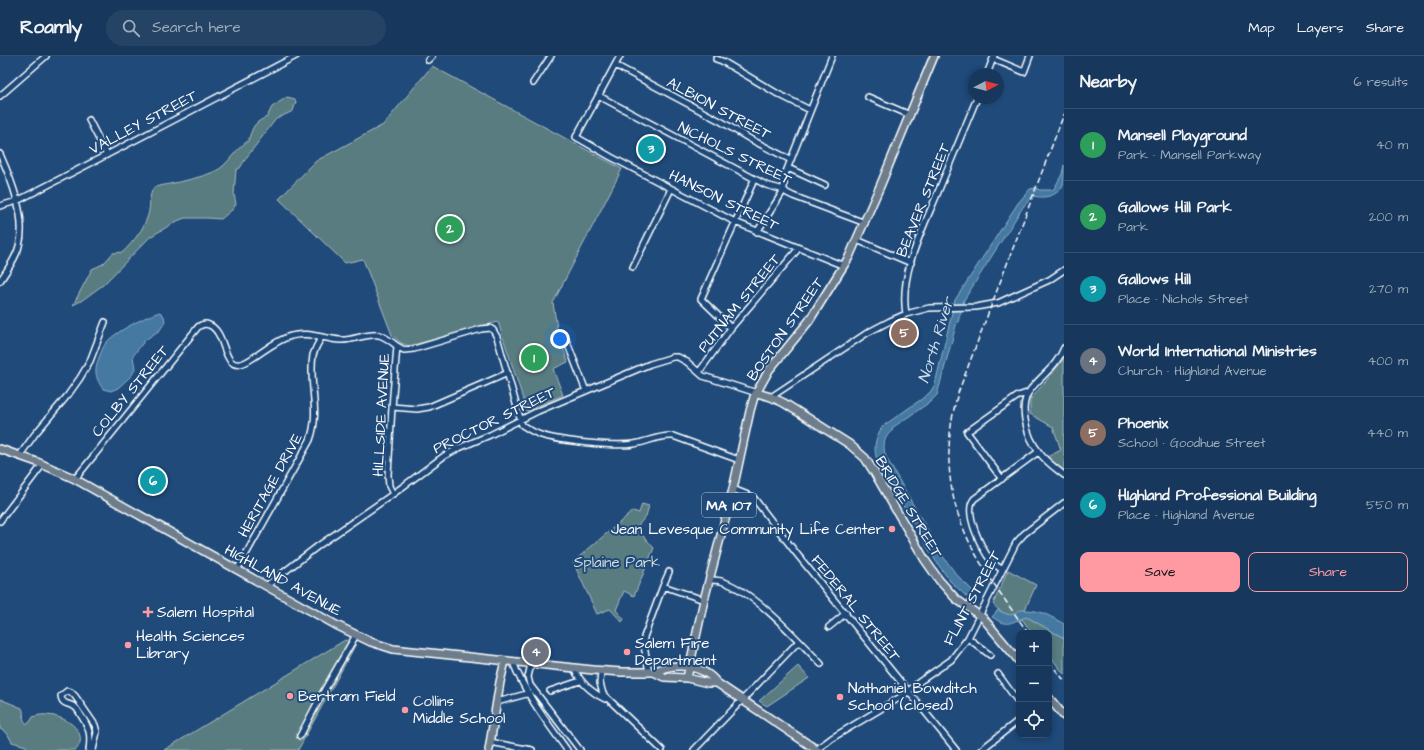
<!DOCTYPE html>
<html lang="en">
<head>
<meta charset="utf-8">
<style>
	:root { --surface:#17385c; --page:#244365; --text:#f1f3f6; --muted:#9eacbb; --line:#365272; --accent:#ff9aa2 }
	body { margin:0; font-family:"Architects Daughter",sans-serif; background:var(--page); color:var(--text) }
	.controls { position:absolute; right:12px; bottom:12px; display:grid; overflow:hidden; border-radius:8px; box-shadow:0 2px 6px #0003 }
	.controls button { width:36px; height:36px; display:grid; place-items:center; padding:0; border:0; border-bottom:1px solid var(--line); background:var(--surface); color:var(--text); font:20px sans-serif }
	.compass { position:absolute; left:968px; top:12px; width:36px; height:36px; border-radius:50%; background:var(--surface); box-shadow:0 2px 6px #0003; rotate:83deg }
	.you { position:absolute; left:560px; top:283px; width:14px; height:14px; margin:-10px; border:3px solid #fff; border-radius:50%; background:#1a73e8; box-shadow:0 0 0 6px #1a73e833 }
	.badge { display:grid; place-items:center; width:26px; height:26px; border-radius:50%; background:var(--accent); color:#fff; font-size:13px; font-weight:700 }
	.pin { position:absolute; translate:-50% -50%; border:2px solid #fff; box-shadow:0 1px 4px #0006 }
	.list { margin:0; padding:0; list-style:none }
	h2 { display:flex; justify-content:space-between; align-items:center; height:52px; margin:0; padding:0 16px; font-size:17px }
	h2 small { font-size:13px; font-weight:400; color:var(--muted) }
	.list li { display:grid; grid-template-columns:26px 1fr auto; gap:12px; align-items:center; box-sizing:border-box; height:72px; padding:0 16px; border-top:1px solid var(--line) }
	.list b { display:block; font-size:15px; white-space:nowrap }
	.list p { margin:0; font-size:13px; white-space:nowrap; color:var(--muted) }
	.list em { font-size:13px; font-style:normal; color:var(--muted) }
	.actions { display:flex; gap:8px; padding:12px 16px }
	.actions a { flex:1; padding:9px 0; border:1px solid var(--accent); border-radius:8px; text-align:center; font-size:14px; color:var(--accent) }
	.actions .main { background:var(--accent); color:#111 }
	.icon { flex:none; width:22px; height:22px; fill:none; stroke:currentColor; stroke-width:2; stroke-linecap:round; stroke-linejoin:round }
	.map { position:relative; flex:none; width:1064px; height:694px; overflow:hidden }
	header { display:flex; align-items:center; gap:24px; box-sizing:border-box; height:56px; padding:0 20px; background:var(--surface); border-bottom:1px solid var(--line) }
	header strong { font-size:19px }
	nav { display:flex; gap:22px; margin-inline-start:auto; font-size:14px }
	.search { width:280px; height:36px; background:var(--page); display:flex; align-items:center; gap:10px; box-sizing:border-box; padding:0 14px; border-radius:22px; color:var(--muted); font-size:15px }
	main { display:flex }
	aside { flex:1; background:var(--surface) }
	.map>svg:first-child { display:block }
</style>
</head>
<body>
<header>
<strong>Roamly</strong>
<div class="search"><svg class="icon" aria-label="search" viewBox="0 0 24 24"><circle cx="10" cy="10" r="6"/><path d="M15 15l6 6"/></svg>Search here</div>
<nav><a>Map</a><a>Layers</a><a>Share</a></nav>
</header>
<main>
<div class="map">
<svg width="1064" height="694" viewBox="0 0 1064 694">
	<rect width="100%" height="100%" fill="#1f4a7a"/>
	<filter id="ink" filterUnits="userSpaceOnUse"><feTurbulence type="fractalNoise" baseFrequency=".025" numOctaves="2"/><feDisplacementMap in="SourceGraphic" scale="8" xChannelSelector="R" yChannelSelector="G"/><feConvolveMatrix kernelMatrix="1 2 1 2 8 2 1 2 1" color-interpolation-filters="sRGB"/></filter>
	<g filter="url(#ink)">
		<!-- green -->
		<path fill="#597b80" stroke="#acbdc0" d="M432 10 622 113 553 247 558 278 568 306 553 313 563 339 527 355 498 266 409 290 401 287 392 279 363 203 345 207 279 143 316 105 383 69Z
			M287 41 295 43 296 46 293 55 276 63 246 102 240 112 236 114 234 138 236 148 233 153 221 163 207 162H185L177 165 150 181 103 229 81 245 73 249 92 213 103 208 113 197 123 196C133 186 144 173 148 159 151 149 148 140 154 131 169 128 210 121 222 111 231 103 237 92 248 85 253 71 253 67 267 61L272 51Z
			M1064 301V415L1047 401 1061 394 1053 371 1030 358V344L1063 304Z
			M642 448 649 450 646 460 636 472 654 492 634 540 624 535 616 554 624 563 622 566 610 553 597 558 573 506 633 455 639 457Z
			M1008 514 1036 529 1024 556 1027 561 1064 582V618L1049 599V577H1032L1022 563 1018 565 1013 559C1005 560 998 554 993 548Z
			M345 584 356 588 298 694H164Z
			M798 610 809 622 767 650 759 645Z
			M0 643 22 652C25 657 21 664 27 668L30 666 33 661C52 652 94 672 76 694H28L26 690 12 686 7 677 0 673Z"/>
		<!-- water -->
		<path fill="#4479a2" stroke="#8fafc7" d="M1064 109C1064 115 1064 124 1063 129 1058 140 1044 143 1033 140L1023 151 964 244 958 266H957L937 339 930 346 892 372 893 374C883 381 882 392 887 403L942 499 956 518 974 536 969 543 950 525 935 504 878 407C873 394 874 382 883 370L926 340 931 335 935 328 955 244 1018 147 1030 133 1035 132 1040 134H1051L1054 133 1062 118Z
			M160 256 164 260 165 266 160 274 145 284 133 300 135 313 132 319 118 332 111 335 103 333C100 329 96 322 96 316 95 310 102 292 106 287 113 277 148 259 160 256Z
			M998 554C1018 565 1011 553 1026 554 1040 554 1052 561 1064 568V582L1027 561C1010 565 1010 573 992 561Z"/>
		<g fill="none" stroke-linecap="round" stroke-linejoin="round">
			<defs>
				<path id="minor" d="M620 0 576 81 611 101 735 166 844 210
					M716 3 722 5 778 38 810 54
					M993 3 1024 16 1030 0
					M428 4 432 0
					M615 9 722 66 750 83 791 104
					M987 18 994 0
					M533 27 551 0
					M0 40 46 0
					M599 40 766 129 784 134 787 137 793 140 865 167
					M868 41 910 59
					M89 64 107 99
					M0 98C11 123 27 162 19 190 16 203 7 214 0 225
					M788 112 825 129
					M0 150 17 145 122 91 296 0
					M757 176 784 134V121L832 0
					M857 184 911 207
					M633 211 671 133
					M906 258C899 217 923 173 938 136 951 104 964 73 977 42
					M731 272 701 243 754 124
					M565 281 586 335
					M397 290 404 294 414 293 481 273 490 272 493 274 497 281 522 369C528 373 535 377 541 379 560 385 614 391 634 388 647 386 659 379 673 380L739 404
					M1064 292C1057 310 1042 319 1031 333 1017 349 1027 381 1039 396 1045 405 1055 412 1064 419
					M699 316 731 272 799 192
					M771 341 867 277 890 265 906 258 929 252 976 251 998 247 1049 224 1064 214
					M392 351 417 353 429 351 508 317
					M20 399 35 378 68 339 80 322 90 305 105 266
					M75 423 198 271C202 268 205 267 209 269 228 276 221 319 246 306 261 298 275 284 291 280 307 275 324 283 340 284 353 285 366 277 379 279 386 281 392 286 397 290L392 351 388 419 389 430 393 438
					M1002 423 967 376 1018 340 1027 337
					M733 433 753 441 796 497 956 694
					M0 465 43 408
					M237 514 310 384C321 354 308 328 313 299 315 293 318 287 321 282
					M1002 514C999 511 995 509 992 506 982 494 963 456 974 443L1038 396
					M709 524C713 524 717 524 721 525 754 535 797 583 821 608
					M266 530 318 490 393 438 444 400 459 392 490 379 538 355 650 308 673 301H678L687 306 703 320 757 337
					M663 530 669 516
					M829 571 846 557
					M968 582 990 599
					M513 606C525 638 547 666 567 694
					M531 608 528 621 530 629 580 694
					M574 612C580 627 591 636 605 643
					M601 615 600 627 603 638 662 694
					M649 616 644 590V581L663 530 704 544
					M998 618 1019 647
					M550 635 580 625
					M497 646 530 637
					M300 680 321 640 356 579
					M490 686 532 694
					M89 694C91 680 90 673 82 661 80 658 78 653 75 651 69 647 62 649 61 640L67 635 71 636 75 640 95 669 97 676 93 694
					M694 694 799 585
					M816 694 832 682 904 639 919 626 951 604 968 582 1016 487 1024 478 1064 447
					M981 694 1019 664"/>
				<path id="major" d="M757 337 771 341 784 347 849 388 865 402 874 416 925 504 939 524 956 543 983 562 1019 605
					M0 393 37 406 73 422 336 569 371 586 393 593 593 614 622 616H654L664 621 687 622 708 627H717
					M654 616C674 606 703 608 717 627L817 694
					M687 622 704 544 733 433 750 355 754 341 769 314 809 265 849 201 881 128 934 0
					M1049 642 1064 660
					M489 694 500 626 505 605"/>
			</defs>
			<!-- minor casing -->
			<use href="#minor" stroke="#fff" stroke-width="8"/>
			<!-- major casing -->
			<use href="#major" stroke="#fff" stroke-width="10"/>
			<!-- minor -->
			<use href="#minor" stroke="#1f4a7a" stroke-width="5"/>
			<!-- major -->
			<use href="#major" stroke="#6d7d8c" stroke-width="7"/>
			<!-- rail -->
			<path stroke="#fff" stroke-width="1.5" stroke-dasharray="6 3" stroke-linecap="butt" d="M1028 577C1007 546 978 509 964 474 945 430 945 383 958 337L1064 58
				M1049 606 1064 624"/>
		</g>
	</g>
	<!-- markers -->
	<g fill="#ff9aa2" stroke="#1f4a7a" stroke-width="1.5">
		<circle cx="892" cy="473" r="4"/>
		<path d="M146 550h4v4h4v4h-4v4h-4v-4h-4v-4h4z"/>
		<circle cx="128" cy="589" r="4"/>
		<circle cx="627" cy="596" r="4"/>
		<circle cx="290" cy="640" r="4"/>
		<circle cx="840" cy="641" r="4"/>
		<circle cx="405" cy="654" r="4"/>
	</g>
	<g text-anchor="middle" stroke-width="4" stroke-linejoin="round" paint-order="stroke">
		<!-- shield labels -->
		<rect fill="#1f4a7a" stroke="#bcc9d7" stroke-width="1" x="702" y="437" width="54" height="24" rx="3"/>
		<g font-size="14" font-weight="bold" fill="#fff">
			<text x="729" y="454">MA 107</text>
		</g>
		<!-- street labels -->
		<g font-size="15" fill="#fff" stroke="#1f4a7a">
			<text transform="translate(719 52) rotate(28)" y="5">ALBION STREET</text>
			<text transform="translate(143 66) rotate(-28)" y="5">VALLEY STREET</text>
			<text transform="translate(735 97) rotate(26)" y="5">NICHOLS STREET</text>
			<text transform="translate(724 144) rotate(26)" y="5">HANSON STREET</text>
			<text transform="translate(923 144) rotate(-68)" y="5">BEAVER STREET</text>
			<text transform="translate(739 247) rotate(-51)" y="5">PUTNAM STREET</text>
			<text transform="translate(785 273) rotate(-55)" y="5">BOSTON STREET</text>
			<text transform="translate(130 335) rotate(-51)" y="5">COLBY STREET</text>
			<text transform="translate(381 359) rotate(-87)" y="5">HILLSIDE AVENUE</text>
			<text transform="translate(494 364) rotate(-26)" y="5">PROCTOR STREET</text>
			<text transform="translate(270 429) rotate(-61)" y="5">HERITAGE DRIVE</text>
			<text transform="translate(909 451) rotate(59)" y="5">BRIDGE STREET</text>
			<text transform="translate(283 524) rotate(29)" y="5">HIGHLAND AVENUE</text>
			<text transform="translate(972 542) rotate(-62)" y="5">FLINT STREET</text>
			<text transform="translate(856 552) rotate(51)" y="5">FEDERAL STREET</text>
		</g>
		<!-- poi labels -->
		<g font-size="15" fill="#fff" stroke="#1f4a7a" text-anchor="start">
			<text x="884" y="478" text-anchor="end">Jean Levesque Community Life Center</text>
			<text x="157" y="561">Salem Hospital</text>
			<text x="136" y="585">Health Sciences<tspan x="136" dy="17">Library</tspan></text>
			<text x="635" y="592">Salem Fire<tspan x="635" dy="17">Department</tspan></text>
			<text x="848" y="637">Nathaniel Bowditch<tspan x="848" dy="17">School (closed)</tspan></text>
			<text x="298" y="645">Bertram Field</text>
			<text x="413" y="650">Collins<tspan x="413" dy="17">Middle School</tspan></text>
		</g>
		<!-- park labels -->
		<g font-size="15" fill="#d6dedf" stroke="#1f4a7a">
			<text x="617" y="511">Splaine Park</text>
		</g>
		<!-- water labels -->
		<g font-size="16" font-style="italic" fill="#d0dee8" stroke="#1f4a7a">
			<text transform="translate(935 284) rotate(-73)" y="6">North River</text>
		</g>
	</g>
</svg>
<div class="controls">
<button>+</button>
<button>−</button>
<button><svg class="icon" aria-label="locate" viewBox="0 0 24 24"><circle cx="12" cy="12" r="6"/><path d="M12 2v4M12 18v4M2 12h4M18 12h4"/></svg></button>
</div>
<svg class="compass" viewBox="-18 -18 36 36"><path d="M0-13l5 13h-10z" fill="#e53935"/><path d="M0 13l5-13h-10z" fill="#9eacbb"/></svg>
<div class="you"></div>
<div class="pin badge" style="left:534px;top:302px;background:#2e9e5b">1</div>
<div class="pin badge" style="left:450px;top:173px;background:#2e9e5b">2</div>
<div class="pin badge" style="left:651px;top:93px;background:#0f9aa8">3</div>
<div class="pin badge" style="left:536px;top:596px;background:#6b7280">4</div>
<div class="pin badge" style="left:904px;top:277px;background:#8d6e63">5</div>
<div class="pin badge" style="left:153px;top:425px;background:#0f9aa8">6</div>
</div>
<aside>
<h2>Nearby<small>6 results</small></h2>
<ul class="list">
<li><span class="badge" style="background:#2e9e5b">1</span><div><b>Mansell Playground</b><p>Park · Mansell Parkway</p></div><em>40 m</em></li>
<li><span class="badge" style="background:#2e9e5b">2</span><div><b>Gallows Hill Park</b><p>Park</p></div><em>200 m</em></li>
<li><span class="badge" style="background:#0f9aa8">3</span><div><b>Gallows Hill</b><p>Place · Nichols Street</p></div><em>270 m</em></li>
<li><span class="badge" style="background:#6b7280">4</span><div><b>World International Ministries</b><p>Church · Highland Avenue</p></div><em>400 m</em></li>
<li><span class="badge" style="background:#8d6e63">5</span><div><b>Phoenix</b><p>School · Goodhue Street</p></div><em>440 m</em></li>
<li><span class="badge" style="background:#0f9aa8">6</span><div><b>HIghland Professional Building</b><p>Place · Highland Avenue</p></div><em>550 m</em></li>
</ul>
<div class="actions"><a class="main">Save</a><a>Share</a></div>
</aside>
</main>
</body>
</html>
